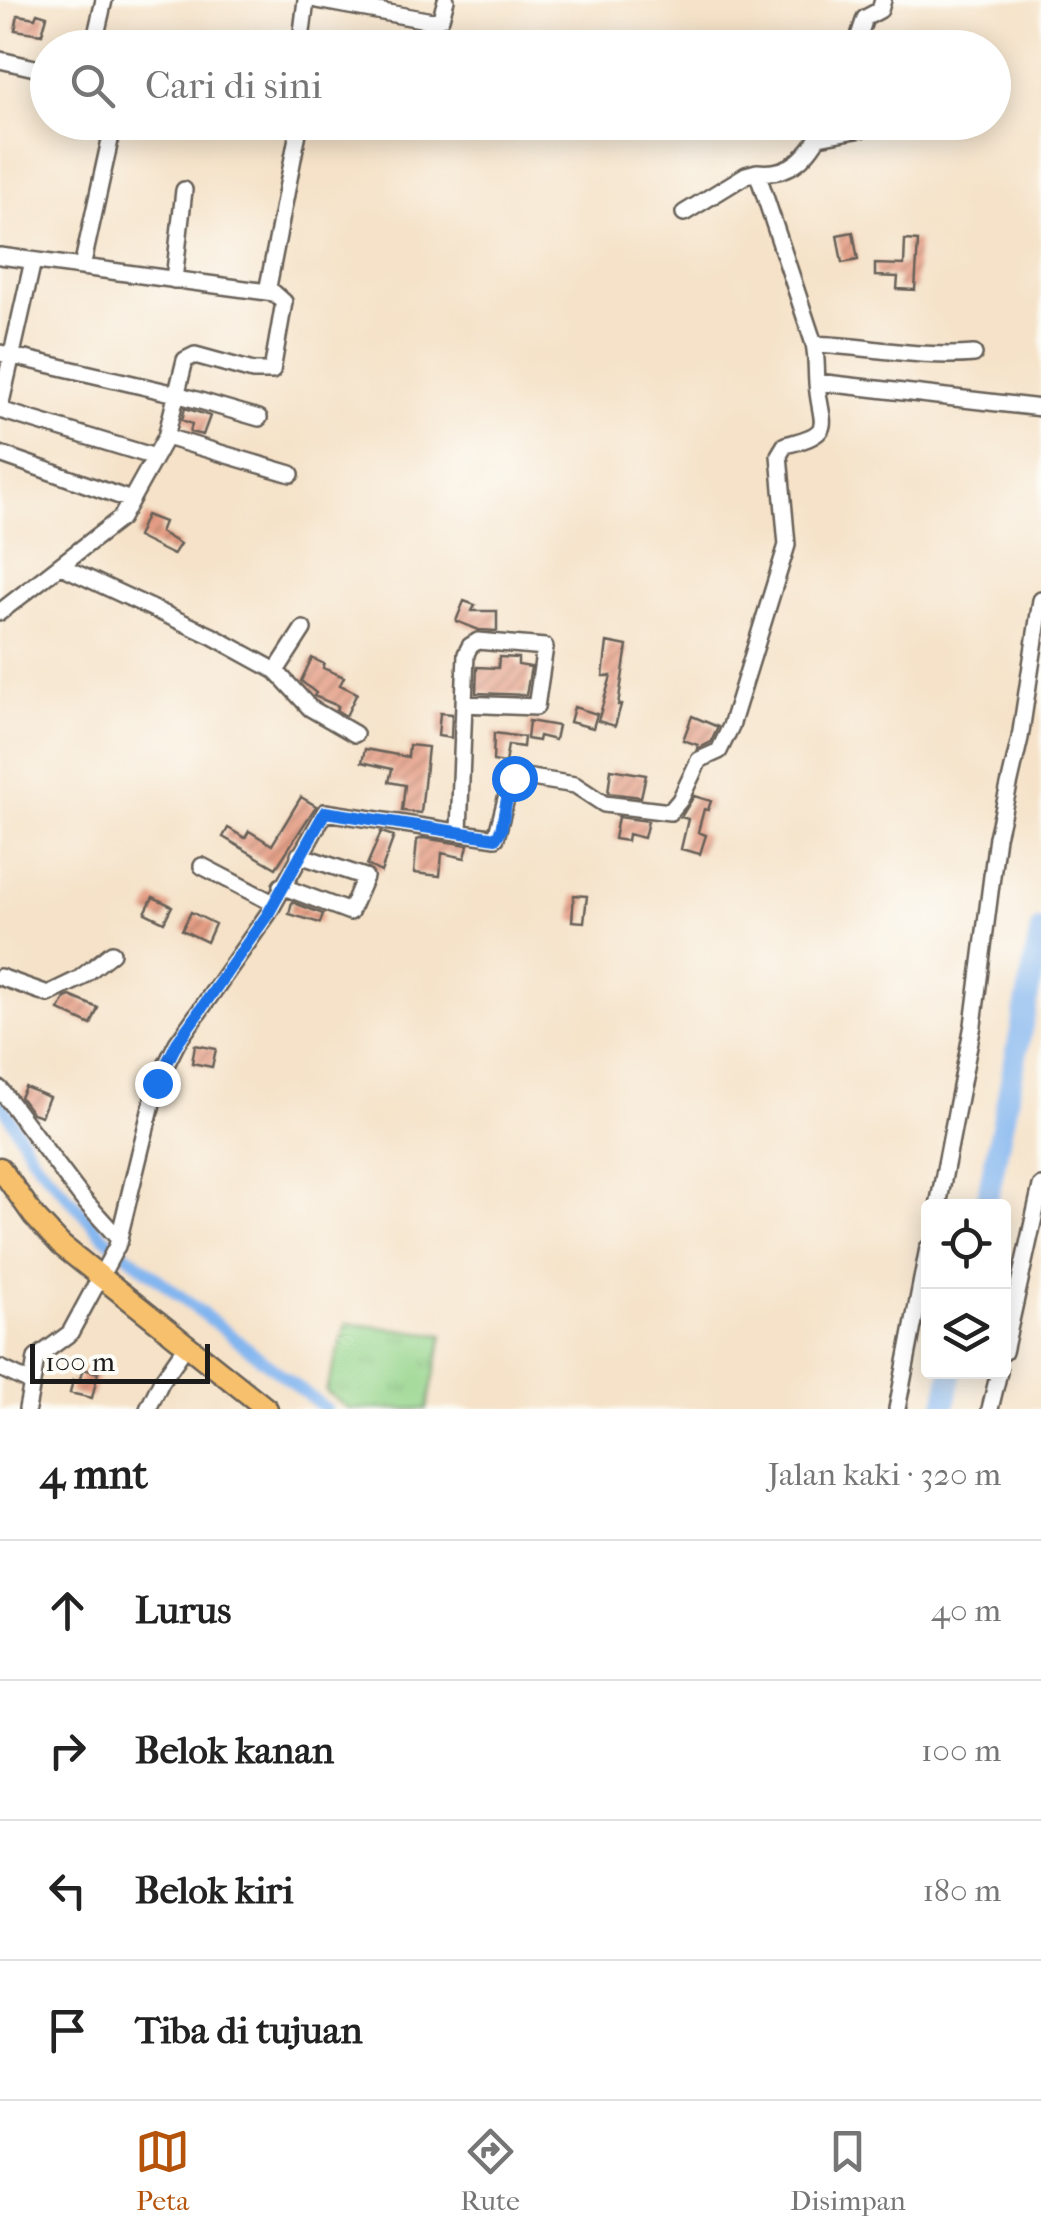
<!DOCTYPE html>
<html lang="id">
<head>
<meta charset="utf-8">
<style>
	:root { --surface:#fff; --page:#f6f6f6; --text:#222; --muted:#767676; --line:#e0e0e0; --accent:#b45309 }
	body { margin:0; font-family:"IM FELL French Canon",serif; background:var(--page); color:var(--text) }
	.controls { position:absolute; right:30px; bottom:30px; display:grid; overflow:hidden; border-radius:10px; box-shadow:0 5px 25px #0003 }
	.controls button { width:90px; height:90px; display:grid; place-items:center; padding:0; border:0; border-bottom:2px solid var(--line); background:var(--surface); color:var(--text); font:50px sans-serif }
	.scale { position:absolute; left:30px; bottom:25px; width:180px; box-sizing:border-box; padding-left:10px; border:5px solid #1c1c1c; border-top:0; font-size:28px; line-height:35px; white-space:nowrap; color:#1c1c1c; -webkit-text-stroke:8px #fdfcf7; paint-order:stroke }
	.stop { position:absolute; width:30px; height:30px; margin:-22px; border:8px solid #1a73e8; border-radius:50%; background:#fff }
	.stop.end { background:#1a73e8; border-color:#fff; box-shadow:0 2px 10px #0008 }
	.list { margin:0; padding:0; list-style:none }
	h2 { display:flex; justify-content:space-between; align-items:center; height:130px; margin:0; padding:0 40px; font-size:42px }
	h2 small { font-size:32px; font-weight:400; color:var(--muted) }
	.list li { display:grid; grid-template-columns:65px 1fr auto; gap:30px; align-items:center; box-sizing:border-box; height:140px; padding:0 40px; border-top:2px solid var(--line) }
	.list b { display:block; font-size:38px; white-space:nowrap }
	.list em { font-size:32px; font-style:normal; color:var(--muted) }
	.icon { flex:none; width:55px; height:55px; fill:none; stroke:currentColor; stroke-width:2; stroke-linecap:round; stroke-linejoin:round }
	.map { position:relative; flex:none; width:1041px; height:1409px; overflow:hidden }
	.search { position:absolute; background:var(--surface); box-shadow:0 5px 25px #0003; left:30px; right:30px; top:30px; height:110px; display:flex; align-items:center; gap:25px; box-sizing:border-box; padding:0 35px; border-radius:55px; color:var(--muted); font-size:38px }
	.sheet { height:690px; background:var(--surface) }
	nav { display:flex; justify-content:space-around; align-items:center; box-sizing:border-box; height:140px; border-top:2px solid var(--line); background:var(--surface); font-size:28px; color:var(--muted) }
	nav a { display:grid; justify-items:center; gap:5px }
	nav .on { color:var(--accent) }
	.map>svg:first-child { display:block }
</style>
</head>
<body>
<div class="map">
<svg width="1041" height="1409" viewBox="0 0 1041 1409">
	<defs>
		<pattern id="grass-tufts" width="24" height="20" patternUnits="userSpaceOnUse" patternTransform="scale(2.5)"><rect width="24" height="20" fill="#94d48a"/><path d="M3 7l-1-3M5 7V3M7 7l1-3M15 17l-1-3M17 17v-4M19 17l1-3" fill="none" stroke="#7fb576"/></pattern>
		<pattern id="building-hatch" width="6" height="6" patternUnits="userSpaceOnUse" patternTransform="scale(2.5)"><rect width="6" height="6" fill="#e59e85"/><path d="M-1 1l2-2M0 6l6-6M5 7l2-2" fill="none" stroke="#b9806c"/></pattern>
	</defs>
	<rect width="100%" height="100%" fill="#fdfcf7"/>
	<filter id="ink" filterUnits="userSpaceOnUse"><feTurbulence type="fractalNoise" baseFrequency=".01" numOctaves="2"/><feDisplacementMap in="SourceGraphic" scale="20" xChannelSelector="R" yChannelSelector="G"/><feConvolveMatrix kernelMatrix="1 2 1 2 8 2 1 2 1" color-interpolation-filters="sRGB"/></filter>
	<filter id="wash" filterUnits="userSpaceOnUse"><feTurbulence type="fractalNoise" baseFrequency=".0048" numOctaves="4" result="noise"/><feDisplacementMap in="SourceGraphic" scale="40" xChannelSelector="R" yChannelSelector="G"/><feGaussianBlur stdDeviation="2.25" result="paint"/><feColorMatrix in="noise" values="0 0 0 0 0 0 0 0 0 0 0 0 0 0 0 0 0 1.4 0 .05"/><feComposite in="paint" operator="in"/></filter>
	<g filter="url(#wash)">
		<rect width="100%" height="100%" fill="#f5e2c8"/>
		<!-- grass -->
		<path fill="url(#grass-tufts)" stroke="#587853" stroke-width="2.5" d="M347 1323 443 1335 427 1409H349L326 1391Z"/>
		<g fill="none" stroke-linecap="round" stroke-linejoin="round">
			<!-- canal -->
			<path stroke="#82b5ef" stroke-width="12" d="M0 1100 32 1157 104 1237 326 1409"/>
			<!-- river -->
			<path stroke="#82b5ef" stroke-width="22" d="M986 1206 1041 930
				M944 1409 952 1372"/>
		</g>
		<g id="blocks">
			<!-- building -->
			<path fill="url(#building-hatch)" d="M37 13 47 16 42 34 15 30 18 15 35 18Z
				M853 232 858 260 842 263 837 235Z
				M905 240 918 241 915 290 897 289 898 277 875 276V264L904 265Z
				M185 408 210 416 203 435 190 432 192 424 182 420Z
				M146 515 164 522 160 532 180 544 173 555 137 537Z
				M464 601 475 605 472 611H497V631L479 630 456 621Z
				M607 642 627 646 618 705H621L615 726 598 721 611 676H603Z
				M499 657 518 658V665L531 667 526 695 476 693 477 667 498 668Z
				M312 658 324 664 323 668 344 677 340 685 357 693 346 716 336 710 338 706 314 696 316 693 301 681Z
				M574 707 597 714 593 728 570 722Z
				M440 713 452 714 451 738 438 736Z
				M692 716 718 727 711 742 697 749 698 745 683 740Z
				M529 721 558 726 555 740 539 736 538 741 527 739Z
				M494 733 524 737 523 747 508 745 505 763 493 761Z
				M409 745 428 747 421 813 402 811 405 785 389 782 392 769 362 762 365 749 408 757Z
				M611 769 646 775 641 797 608 793Z
				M694 796 711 801 708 810 704 809 698 832 706 835 700 854 681 849 688 819 681 817Z
				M301 797 316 806 276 868 223 837 228 828 245 838 249 831 272 845Z
				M618 817 648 821 644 838 628 834 627 841 614 839Z
				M381 832 394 836 381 872 367 865Z
				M423 838 468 845 465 858 442 853 440 876 414 873 417 840Z
				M574 895 587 896 584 922 572 921Z
				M153 897 172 906 164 922 145 913Z
				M292 902 323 914 320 923 289 914Z
				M191 912 215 924 207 942 182 930Z
				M70 996 98 1008 91 1025 59 1010 65 998Z
				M195 1045 216 1049 212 1067 192 1063Z
				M25 1087 49 1097 41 1116 32 1113 20 1097Z
				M83 1369 98 1373 92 1398 70 1393 73 1380 79 1382Z"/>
		</g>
	</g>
	<g filter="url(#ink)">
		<use href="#blocks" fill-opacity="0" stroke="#686158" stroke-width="2.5"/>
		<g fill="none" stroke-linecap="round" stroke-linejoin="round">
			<defs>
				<path id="minor" d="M317 0 432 21 441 18 446 0
					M93 48 104 0
					M300 48 306 0
					M855 48 865 18 880 10 883 0
					M0 60 48 71
					M819 137 898 122
					M684 213 746 175 757 172
					M0 256 260 291 274 293 284 302 272 371H253L195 355 185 360 166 437 121 518 0 612
					M82 267 114 122
					M174 280 184 190
					M267 292 300 122
					M814 344C866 346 924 359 974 354
					M0 353 176 394 259 418
					M817 382 1041 408
					M0 407 33 261
					M0 410 155 457
					M166 437 291 474
					M0 454 131 500
					M61 566 212 636 276 671 310 708 355 734
					M276 671 303 629
					M459 831 466 654 470 646 478 641 545 647 536 707 464 704
					M202 866 273 903
					M281 886 350 912 365 877 299 855
					M0 977 48 994 79 979 112 953
					M0 1089 82 1198 120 1240
					M938 1206 973 1025 997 837 1020 738 1041 600
					M1004 1352 1041 1186
					M0 1368 32 1383 27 1409
					M32 1383 36 1358 70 1333 117 1246 157 1083 177 1043 268 914 325 812 496 838 510 783 514 779 525 777 575 785 604 804 670 812 680 800 699 760 719 751 731 726 787 545 779 455 785 445C838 432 820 426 817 383 816 370 817 358 814 344L757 172C796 176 808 153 828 122
					M148 1409 161 1382 186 1346
					M897 1409 928 1248
					M990 1409 999 1372"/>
				<path id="major" d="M0 1168 34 1216 61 1245 267 1409"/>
			</defs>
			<!-- minor casing -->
			<use href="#minor" stroke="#686158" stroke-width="20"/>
			<!-- major casing -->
			<use href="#major" stroke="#686158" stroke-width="25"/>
			<!-- minor -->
			<use href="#minor" stroke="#fff" stroke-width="15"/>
			<!-- major -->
			<use href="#major" stroke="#f7c06c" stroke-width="20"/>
		</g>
	</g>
	<g fill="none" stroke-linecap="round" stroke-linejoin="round" filter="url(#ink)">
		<!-- route -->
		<path stroke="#1a73e8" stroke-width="12" d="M157 1083 177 1043 268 914 325 812 496 838 501 830 510 783 514 778"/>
	</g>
</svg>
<div class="controls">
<button><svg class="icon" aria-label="locate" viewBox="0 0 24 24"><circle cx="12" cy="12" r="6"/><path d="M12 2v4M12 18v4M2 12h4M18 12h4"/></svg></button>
<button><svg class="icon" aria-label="layers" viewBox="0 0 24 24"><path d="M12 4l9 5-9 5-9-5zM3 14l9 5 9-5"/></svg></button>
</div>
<div class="scale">100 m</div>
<div class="stop" style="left:514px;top:778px"></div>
<div class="stop end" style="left:157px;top:1083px"></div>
<div class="search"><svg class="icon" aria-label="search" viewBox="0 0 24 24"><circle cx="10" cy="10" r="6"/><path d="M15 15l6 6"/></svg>Cari di sini</div>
</div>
<section class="sheet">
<h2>4 mnt<small>Jalan kaki · 320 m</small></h2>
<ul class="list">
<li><svg class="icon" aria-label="ahead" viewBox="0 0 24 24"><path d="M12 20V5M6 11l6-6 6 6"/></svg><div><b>Lurus</b></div><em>40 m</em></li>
<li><svg class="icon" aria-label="right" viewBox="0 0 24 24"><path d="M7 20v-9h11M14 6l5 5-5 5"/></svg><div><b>Belok kanan</b></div><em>100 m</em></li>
<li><svg class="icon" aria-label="left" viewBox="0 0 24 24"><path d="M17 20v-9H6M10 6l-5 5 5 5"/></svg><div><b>Belok kiri</b></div><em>180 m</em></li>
<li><svg class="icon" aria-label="arrive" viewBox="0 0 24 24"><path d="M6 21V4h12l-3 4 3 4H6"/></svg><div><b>Tiba di tujuan</b></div></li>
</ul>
</section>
<nav>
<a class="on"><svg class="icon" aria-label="map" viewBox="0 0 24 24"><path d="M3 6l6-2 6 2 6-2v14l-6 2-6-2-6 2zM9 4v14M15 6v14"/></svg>Peta</a>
<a><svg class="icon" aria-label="directions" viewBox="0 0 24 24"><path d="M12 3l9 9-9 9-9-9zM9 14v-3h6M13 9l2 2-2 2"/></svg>Rute</a>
<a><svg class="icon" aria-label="saved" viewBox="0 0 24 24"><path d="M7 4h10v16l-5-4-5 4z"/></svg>Disimpan</a>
</nav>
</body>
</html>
